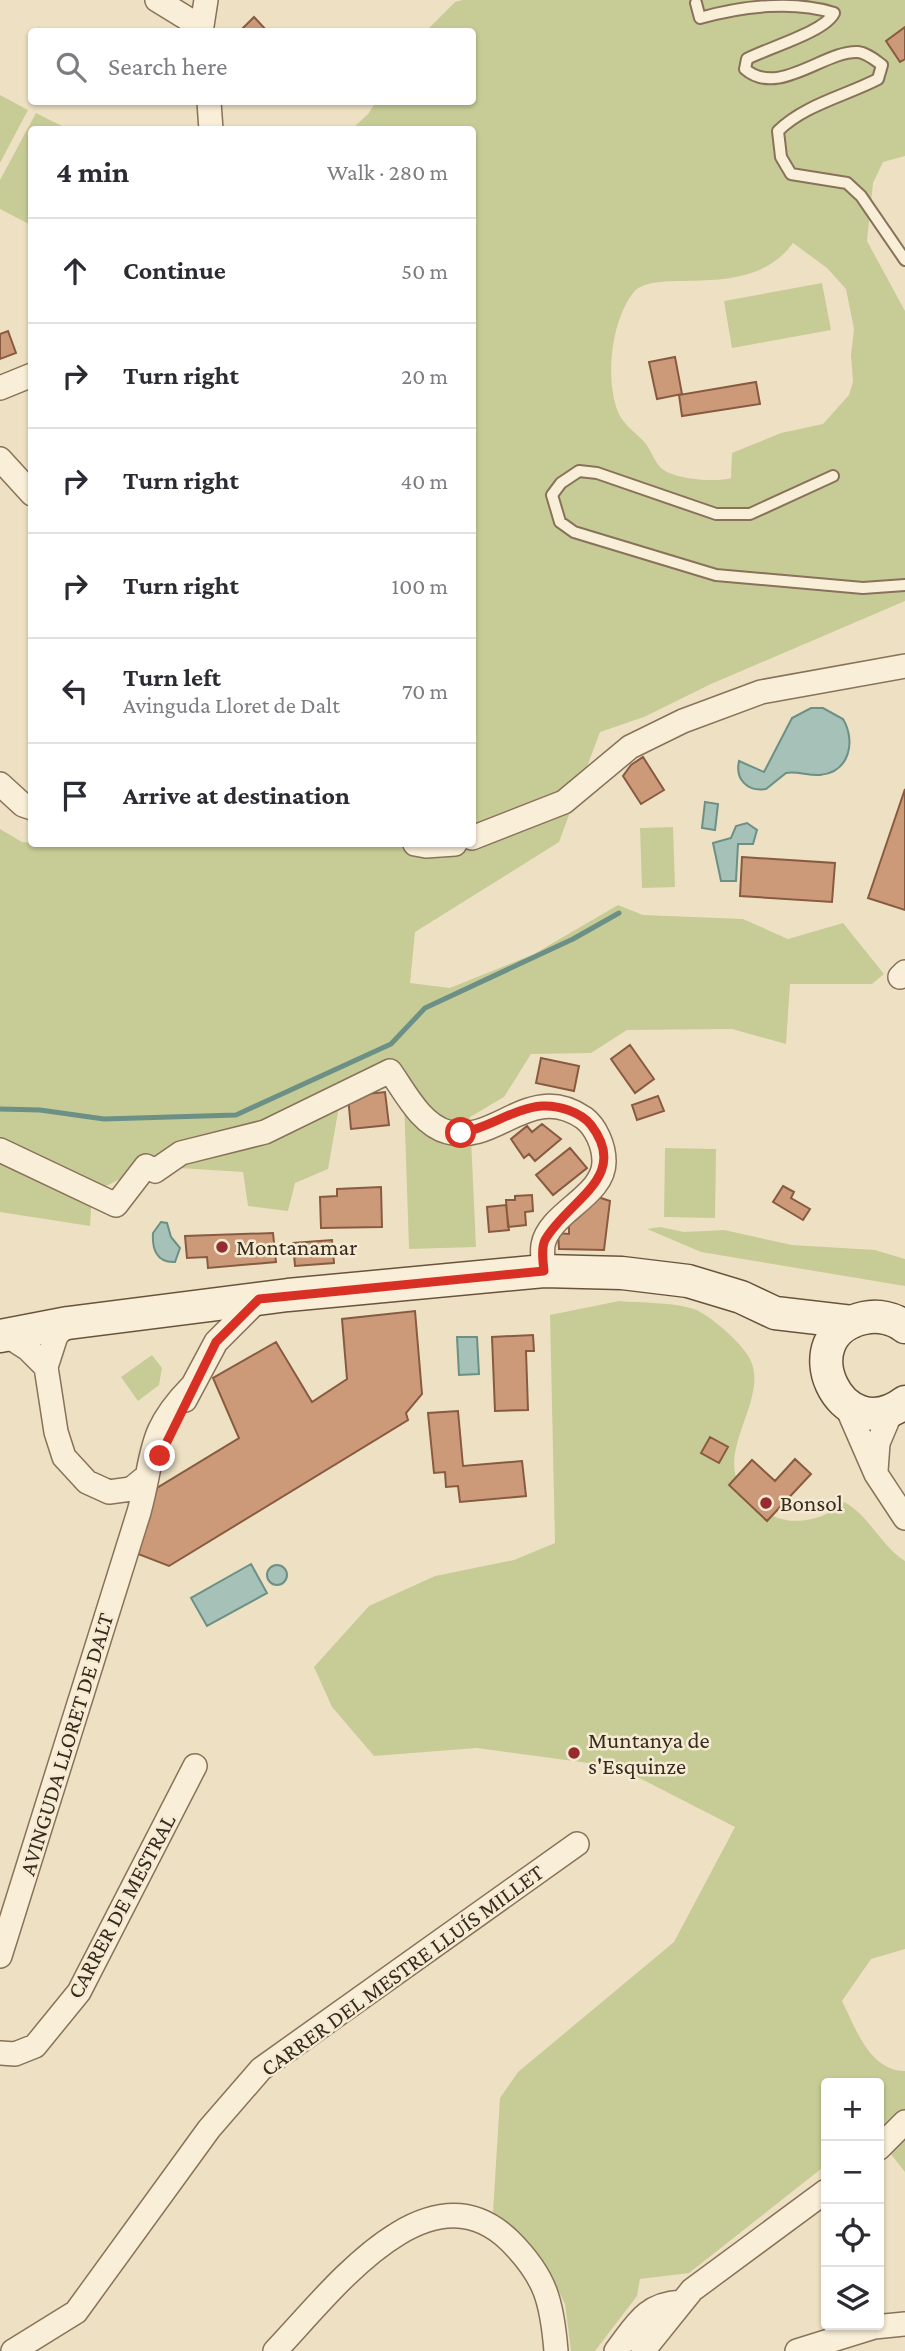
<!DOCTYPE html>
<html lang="en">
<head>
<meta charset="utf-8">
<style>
	:root { --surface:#fff; --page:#f7f7f7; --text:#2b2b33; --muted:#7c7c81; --line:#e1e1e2 }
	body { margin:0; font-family:"Crimson Pro",serif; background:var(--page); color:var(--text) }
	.controls { position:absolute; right:21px; bottom:21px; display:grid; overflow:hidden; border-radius:7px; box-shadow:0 2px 5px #0004 }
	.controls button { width:63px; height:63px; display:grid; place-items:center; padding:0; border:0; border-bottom:2px solid var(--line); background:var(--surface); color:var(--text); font:35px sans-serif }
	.stop { position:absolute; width:21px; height:21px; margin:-16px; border:5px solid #d93025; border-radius:50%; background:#fff }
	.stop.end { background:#d93025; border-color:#fff; box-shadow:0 2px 7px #0008 }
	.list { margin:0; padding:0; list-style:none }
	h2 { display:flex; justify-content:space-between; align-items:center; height:91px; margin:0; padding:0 28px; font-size:30px }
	h2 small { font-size:23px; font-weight:400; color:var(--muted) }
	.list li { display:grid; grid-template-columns:46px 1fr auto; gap:21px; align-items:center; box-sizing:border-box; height:105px; padding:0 28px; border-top:2px solid var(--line) }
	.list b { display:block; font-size:26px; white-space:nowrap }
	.list p { margin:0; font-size:23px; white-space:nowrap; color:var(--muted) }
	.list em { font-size:23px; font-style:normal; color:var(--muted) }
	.icon { flex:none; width:38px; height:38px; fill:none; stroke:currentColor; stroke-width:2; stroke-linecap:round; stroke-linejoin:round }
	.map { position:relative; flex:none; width:905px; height:2351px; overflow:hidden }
	.search { position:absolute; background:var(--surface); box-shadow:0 2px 5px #0004; left:28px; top:28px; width:448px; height:77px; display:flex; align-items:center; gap:18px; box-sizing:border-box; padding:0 24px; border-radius:7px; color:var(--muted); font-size:26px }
	.panel { position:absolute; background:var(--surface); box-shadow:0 2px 5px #0004; left:28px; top:126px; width:448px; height:721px; border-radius:7px }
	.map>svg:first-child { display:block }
</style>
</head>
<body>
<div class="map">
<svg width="905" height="2351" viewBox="0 0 905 2351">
	<rect width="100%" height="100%" fill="#eee1c3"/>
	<!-- green -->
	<path fill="#c7cc97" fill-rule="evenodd" d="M463 0H905V156L883 162 873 183 867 241 905 311V601L711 684 644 717 600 732 559 842 415 932 410 983 450 988 534 954 618 905 643 915 743 919 788 939 843 923 884 974 872 984H790L786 1044 732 1029 627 1030 591 1053 531 1054 504 1097 470 1117 476 1247 409 1249 404 1100 389 1082 340 1101 328 1169 295 1183 288 1211 248 1206 243 1172 146 1166 92 1193 90 1226 0 1212V829L22 842 60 845 472 844V130L352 129 368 114 376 102H472V32L426 31 455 2ZM793 243 827 268 846 289 854 329 851 355 853 382 849 395 823 424 781 433 732 453 731 478C715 483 671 479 660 467 654 460 651 451 646 444 637 433 624 426 618 412 605 379 611 322 633 293 654 265 749 304 793 243Z
		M0 95 28 110 0 163Z
		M36 113 68 129 32 130 31 225 0 209V180Z
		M822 283 831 330 732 348 724 301Z
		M673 827 675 887 642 888 640 828Z
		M665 1148 716 1149 715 1218 664 1217Z
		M660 1227 684 1232 724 1230 792 1245 875 1250 905 1259V1286L701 1252 647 1229Z
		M619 1301C642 1303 672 1302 694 1309 710 1315 742 1343 750 1359 769 1397 719 1446 739 1485 743 1492 753 1498 758 1504 771 1518 786 1523 806 1520 821 1518 833 1512 844 1502 870 1516 880 1545 905 1561V1949L871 1959 842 2001C856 2029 870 2071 905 2071V2172L879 2139V2083H826V2165L689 2273 640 2279 637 2296 595 2351H571L565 2304 548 2269 493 2212 500 2098 518 2072 674 1942 735 1827 618 1767 477 1748 374 1756 332 1707 314 1667 369 1606 435 1576 514 1560 555 1543 550 1315Z
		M152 1355 162 1368 159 1385 138 1401 121 1377Z"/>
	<!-- water -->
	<path fill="#a5c1b8" stroke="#6c8f86" stroke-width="2" d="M811 708H823L843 719C856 741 850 772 820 775 808 776 798 771 786 773L766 789C747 792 735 779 739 761L764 772 792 718Z
		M705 802 718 804 715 830 702 828Z
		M747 823 757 830 753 844H738L736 881H721L713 843 731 838 736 826Z
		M161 1222 167 1223 171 1237 180 1248 175 1262C156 1263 152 1248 153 1233Z
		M457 1337H477L479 1374 459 1375Z
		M251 1564 267 1593 207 1626 191 1598Z
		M267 1575a10 10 0 1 1 20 0a10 10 0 1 1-20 0Z"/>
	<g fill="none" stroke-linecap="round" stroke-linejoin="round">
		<!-- stream -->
		<path stroke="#6c8f86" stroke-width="5" d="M0 1109 40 1110 104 1119 236 1115 391 1044 425 1008 573 939 619 913"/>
	</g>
	<!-- building -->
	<path fill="#cc9a79" stroke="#885b40" stroke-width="2" d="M254 17 268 32H239Z
		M905 27V59L900 62 886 41Z
		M8 331 16 353 0 359V334Z
		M675 357 682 394 657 399 649 362Z
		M756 382 760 404 682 416 679 395Z
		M643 757 664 790 641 804 623 776 631 765Z
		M905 789V910L868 898Z
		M742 857 835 863 832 902 740 896Z
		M630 1045 654 1079 635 1093 611 1059Z
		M541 1058 579 1066 574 1091 536 1083Z
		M385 1092 389 1125 351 1129 348 1096Z
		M658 1096 664 1111 637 1120 632 1105Z
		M542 1124 561 1139 535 1161 529 1154 524 1158 511 1139 527 1126 532 1132Z
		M570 1148 587 1168 553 1195 536 1175Z
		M783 1186 794 1192 791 1198 810 1209 803 1220 773 1202Z
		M381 1187 382 1227 321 1228 320 1197 337 1196V1189Z
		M532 1195 533 1211 525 1212 526 1225 508 1227 506 1200H515V1196Z
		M595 1196 610 1201 604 1250 559 1249 558 1233 569 1234V1217Z
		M506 1205 509 1230 489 1232 487 1207Z
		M273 1233 276 1262 208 1268 207 1257 187 1258 185 1236Z
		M332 1240 334 1263 295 1266 293 1243Z
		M415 1311 422 1394 406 1413 408 1420 169 1566 138 1554 157 1488 239 1438 213 1378 276 1342 312 1402 347 1379 342 1319Z
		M533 1335 534 1351H526L528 1410 495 1411 492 1337Z
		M458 1411 463 1466 522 1461 526 1496 460 1502 458 1486 446 1487 445 1472 434 1473 428 1413Z
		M710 1437 728 1447 719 1463 701 1453Z
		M795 1459 811 1474 767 1521 729 1485 752 1460 775 1481Z"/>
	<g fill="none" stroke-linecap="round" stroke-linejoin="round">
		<defs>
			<path id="service" d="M696 3 700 18C742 6 794 0 834 13 825 32 767 48 747 59L745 69C778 98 825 50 858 52 867 53 875 60 882 65L878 79C845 96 804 105 778 131L781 157 791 174 847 183 861 196 905 260
				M833 476 750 514H716L597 473 579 471 561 483 552 495 560 522 574 532 716 575 863 588 905 585"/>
			<path id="minor" d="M157 0 201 27
				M201 32 206 0
				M209 102 211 130
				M0 388 32 375
				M0 459 32 494
				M0 784 23 805 32 808
				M472 838 564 802 630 747 683 721 761 692 905 666
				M415 844 426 846 455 844
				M900 977 905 972
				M0 1150 116 1205 146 1166 155 1171 181 1153 265 1132 390 1071C405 1092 421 1125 448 1132 497 1145 529 1081 584 1118 596 1127 604 1146 604 1161 605 1196 549 1212 543 1245 542 1253 543 1263 544 1271
				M68 1323 56 1336 46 1367 56 1432 64 1457 87 1482 109 1492 131 1489 147 1476
				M6 1335 28 1349 46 1367
				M185 1400 216 1342 259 1299
				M845 1403 876 1474 905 1518
				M876 1471 878 1443 892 1410
				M0 1956 139 1512C155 1454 146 1433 191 1387
				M0 2053 15 2054 35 2046 79 1992 195 1766
				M879 2148 905 2122
				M13 2351 76 2312 209 2129 261 2069 577 1844
				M275 2351C329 2295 427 2160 510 2241 546 2277 552 2302 556 2351
				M616 2351C636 2325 645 2304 681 2302
				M643 2351 692 2290 826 2191
				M797 2351 874 2327 905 2324"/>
			<path id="secondary" d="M905 1327C894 1318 878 1315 864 1318 788 1334 840 1451 905 1402
				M0 1336 68 1323 288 1295 544 1271 622 1273 688 1281 741 1297 775 1313 852 1322"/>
		</defs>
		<!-- service casing -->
		<use href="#service" stroke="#88725a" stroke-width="14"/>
		<!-- minor casing -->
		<use href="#minor" stroke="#88725a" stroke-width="26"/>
		<!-- secondary casing -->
		<use href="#secondary" stroke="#6a533d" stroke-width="35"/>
		<!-- service -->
		<use href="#service" stroke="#f9eed7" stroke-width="10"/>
		<!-- minor -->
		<use href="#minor" stroke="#f9eed7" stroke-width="23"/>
		<!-- secondary -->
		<use href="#secondary" stroke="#f9eed7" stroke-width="32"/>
	</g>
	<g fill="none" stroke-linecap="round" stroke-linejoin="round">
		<!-- route -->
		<path stroke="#d93025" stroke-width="9" d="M160 1456 216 1342 259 1299 544 1271C543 1262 541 1248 545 1240 568 1200 631 1177 591 1125 581 1112 558 1105 542 1106 514 1108 489 1128 461 1133"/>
	</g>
	<!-- markers -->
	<g fill="#972a2d" stroke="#f5ebd3" stroke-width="2.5">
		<circle cx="222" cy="1247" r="7"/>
		<circle cx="766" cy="1503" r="7"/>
		<circle cx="574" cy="1753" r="7"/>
	</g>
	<g text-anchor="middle" stroke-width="5" stroke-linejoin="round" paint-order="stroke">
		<!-- poi labels -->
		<g font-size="23" fill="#382a1e" stroke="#f5ebd3" text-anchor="start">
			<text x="236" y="1255">Montanamar</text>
			<text x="780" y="1511">Bonsol</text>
			<text x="588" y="1748">Muntanya de<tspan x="588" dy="26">s'Esquinze</tspan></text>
		</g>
		<!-- street labels -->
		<g font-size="23" fill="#382a1e" stroke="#f5ebd3">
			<text transform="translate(66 1744) rotate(-73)" y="8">AVINGUDA LLORET DE DALT</text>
			<text transform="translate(121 1906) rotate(-62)" y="8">CARRER DE MESTRAL</text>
			<text transform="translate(402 1970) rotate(-36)" y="8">CARRER DEL MESTRE LLUÍS MILLET</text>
		</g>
	</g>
</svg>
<div class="controls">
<button>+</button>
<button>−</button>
<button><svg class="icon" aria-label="locate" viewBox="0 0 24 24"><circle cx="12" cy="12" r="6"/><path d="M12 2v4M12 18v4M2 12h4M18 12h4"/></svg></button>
<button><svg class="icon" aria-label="layers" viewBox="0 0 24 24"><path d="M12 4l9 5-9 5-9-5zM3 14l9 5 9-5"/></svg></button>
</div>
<div class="stop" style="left:461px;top:1133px"></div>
<div class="stop end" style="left:160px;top:1456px"></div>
<div class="search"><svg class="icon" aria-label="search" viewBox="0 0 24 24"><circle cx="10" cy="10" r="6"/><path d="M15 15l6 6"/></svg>Search here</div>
<section class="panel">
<h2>4 min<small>Walk · 280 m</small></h2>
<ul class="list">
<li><svg class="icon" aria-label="ahead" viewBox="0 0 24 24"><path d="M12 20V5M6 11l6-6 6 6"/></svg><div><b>Continue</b></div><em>50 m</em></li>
<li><svg class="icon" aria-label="right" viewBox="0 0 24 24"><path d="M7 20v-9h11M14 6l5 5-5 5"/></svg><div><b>Turn right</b></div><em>20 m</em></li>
<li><svg class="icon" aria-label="right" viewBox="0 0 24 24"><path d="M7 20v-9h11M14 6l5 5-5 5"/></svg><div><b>Turn right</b></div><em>40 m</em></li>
<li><svg class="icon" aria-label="right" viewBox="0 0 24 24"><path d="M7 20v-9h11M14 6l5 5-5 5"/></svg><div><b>Turn right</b></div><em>100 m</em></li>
<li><svg class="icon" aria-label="left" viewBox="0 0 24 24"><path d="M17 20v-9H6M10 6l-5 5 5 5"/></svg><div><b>Turn left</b><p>Avinguda Lloret de Dalt</p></div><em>70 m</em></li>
<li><svg class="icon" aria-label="arrive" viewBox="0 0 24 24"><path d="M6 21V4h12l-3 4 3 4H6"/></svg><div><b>Arrive at destination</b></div></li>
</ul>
</section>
</div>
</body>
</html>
